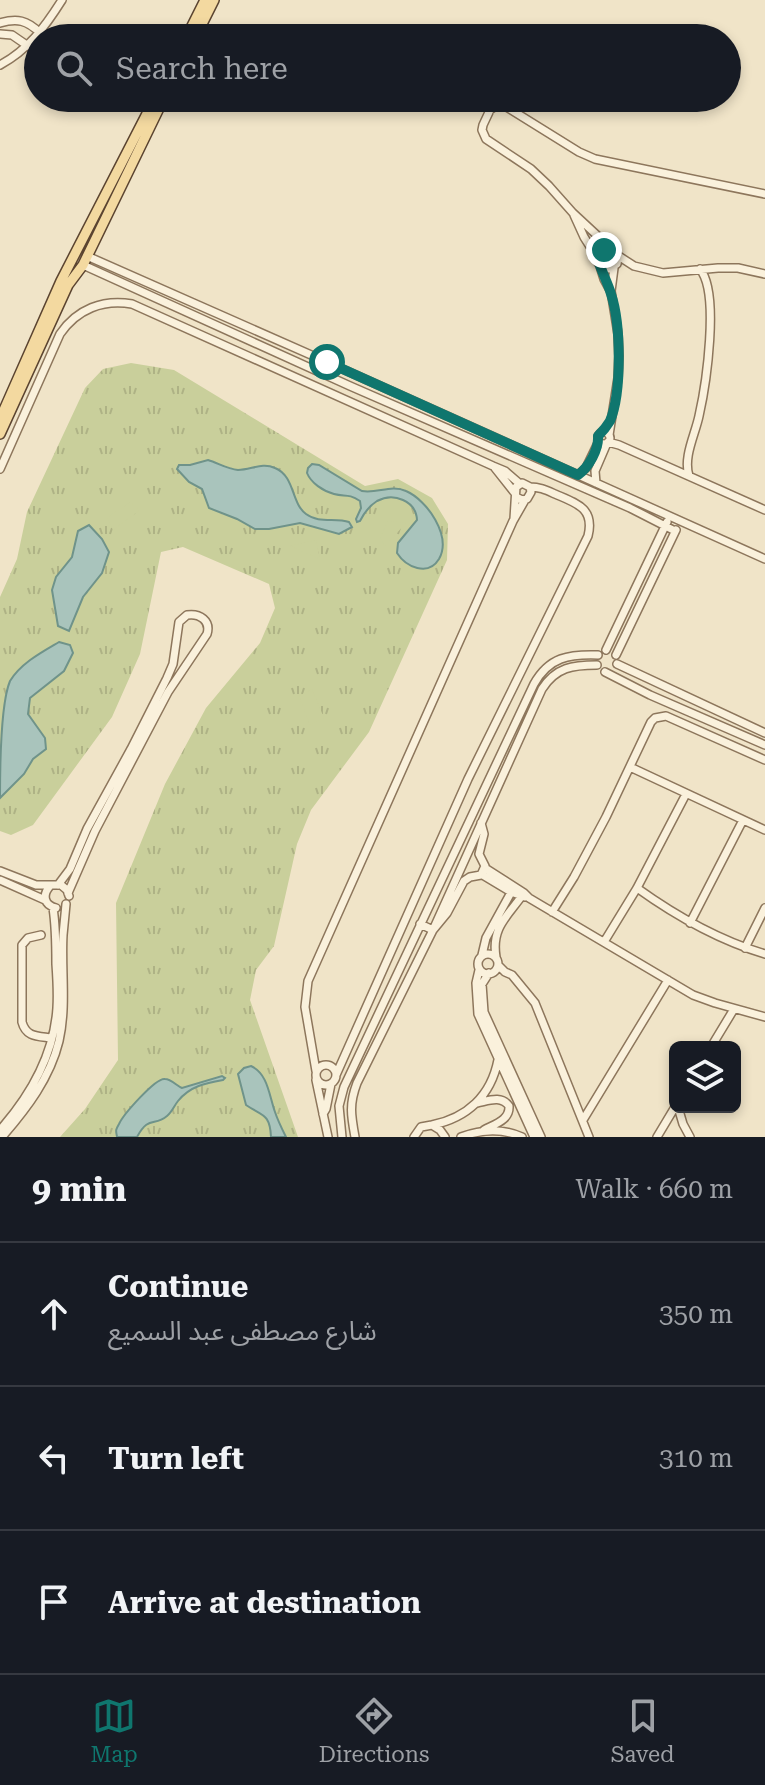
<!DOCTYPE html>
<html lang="en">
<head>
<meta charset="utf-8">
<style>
	:root { --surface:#171b24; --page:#242831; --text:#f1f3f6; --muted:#9ea1a6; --line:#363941; --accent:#0f766e }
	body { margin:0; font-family:"Roboto Serif","Noto Sans Arabic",serif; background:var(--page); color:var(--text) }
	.controls { position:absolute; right:24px; bottom:24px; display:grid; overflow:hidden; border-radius:12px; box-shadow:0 4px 12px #0003 }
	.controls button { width:72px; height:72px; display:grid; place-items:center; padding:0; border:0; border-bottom:2px solid var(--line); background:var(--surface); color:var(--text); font:40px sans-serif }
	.stop { position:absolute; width:24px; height:24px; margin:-18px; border:6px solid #0f766e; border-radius:50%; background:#fff }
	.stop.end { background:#0f766e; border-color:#fff; box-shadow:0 2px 8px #0008 }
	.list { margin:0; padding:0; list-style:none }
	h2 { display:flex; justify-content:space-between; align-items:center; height:104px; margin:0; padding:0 32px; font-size:34px }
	h2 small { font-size:26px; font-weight:400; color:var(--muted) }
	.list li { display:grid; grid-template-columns:52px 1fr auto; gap:24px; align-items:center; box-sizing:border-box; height:144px; padding:0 32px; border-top:2px solid var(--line) }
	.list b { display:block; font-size:30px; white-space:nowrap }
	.list p { margin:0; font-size:26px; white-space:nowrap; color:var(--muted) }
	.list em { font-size:26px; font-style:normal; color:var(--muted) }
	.icon { flex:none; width:44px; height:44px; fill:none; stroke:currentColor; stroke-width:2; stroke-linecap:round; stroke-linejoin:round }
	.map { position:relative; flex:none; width:765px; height:1137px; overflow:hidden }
	.search { position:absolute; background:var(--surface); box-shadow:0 4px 12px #0003; left:24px; right:24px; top:24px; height:88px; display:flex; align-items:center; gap:20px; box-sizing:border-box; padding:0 28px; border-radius:44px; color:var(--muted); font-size:30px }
	.sheet { height:536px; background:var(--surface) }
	nav { display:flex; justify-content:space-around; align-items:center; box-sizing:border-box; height:112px; border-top:2px solid var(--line); background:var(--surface); font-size:22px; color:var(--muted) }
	nav a { display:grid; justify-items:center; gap:4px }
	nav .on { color:var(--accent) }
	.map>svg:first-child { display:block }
</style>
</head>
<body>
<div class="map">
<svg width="765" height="1137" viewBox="0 0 765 1137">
	<defs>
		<pattern id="grass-tufts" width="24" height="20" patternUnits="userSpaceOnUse" patternTransform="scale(2)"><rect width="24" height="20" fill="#c9cf9b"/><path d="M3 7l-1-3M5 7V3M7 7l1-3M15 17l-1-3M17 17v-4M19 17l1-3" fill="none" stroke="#aeb285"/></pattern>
	</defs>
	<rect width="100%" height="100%" fill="#f0e4c8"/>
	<!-- grass -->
	<path fill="url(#grass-tufts)" d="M131 363 174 370 365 486 398 479 432 498 448 524 447 560 369 732 311 810 297 844 274 946 256 970 250 1000 298 1137H60L85 1109 118 1060 116 903 165 784 206 708 260 643 275 608 269 584 183 547 161 552 140 654 112 717 33 825 11 835 0 831V597L17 559 27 512 85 388 103 369Z"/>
	<!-- pitch -->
	<path fill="#c9cf9b" d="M130 502 140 510 113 530 107 518Z
		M388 521 406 523 385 546 380 538Z
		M316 540 320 559 290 546Z
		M312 689 324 718 310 725 299 696Z"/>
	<!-- water -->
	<path fill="#a9c4bc" stroke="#6f938a" stroke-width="2" d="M208 460C218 463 227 469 238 470 251 470 262 462 275 468 295 476 291 503 306 514 319 524 336 517 349 522L352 527 339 534 300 523 269 529H255L237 519 209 508 202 489 189 482 177 469 179 465H190Z
		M312 464 319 465 362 491C377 494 391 484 406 491 427 500 452 536 439 559 428 577 406 567 397 553L398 543 417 520C416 501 394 492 377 501 369 506 364 513 360 521L357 522 356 519 361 508 360 501C348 493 345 497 334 494 323 491 311 483 307 473L308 468Z
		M89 525 102 539 109 552 102 573 83 597 69 631 58 626 52 590 56 577 72 557 78 531Z
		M59 642 70 645 73 653 64 671 30 698 28 714 45 738 46 749 33 759 24 774 0 798C0 770 0 705 10 681 21 663 42 652 59 642Z
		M251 1066C268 1074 269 1095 275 1112 278 1121 282 1129 286 1137H271C270 1113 262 1116 246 1105L238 1074 244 1068Z
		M222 1076 225 1078 223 1080C206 1083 190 1086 178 1101 174 1106 172 1112 167 1116 154 1127 149 1115 137 1137H117C116 1130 115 1131 119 1124 123 1115 156 1077 165 1079 171 1079 177 1086 182 1088Z"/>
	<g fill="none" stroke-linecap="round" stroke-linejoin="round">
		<defs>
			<path id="minor" d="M0 23C17 18 27 20 40 33
				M0 34 12 35 28 46
				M0 65C28 50 45 27 62 0
				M574 215 584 237 598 259
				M612 250H604L599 255 598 263 603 268 610 269 617 264 618 258 615 252 573 213 549 186 531 169 486 139 482 130 483 125 490 110 497 105 505 106 579 152 595 159 765 194
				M617 255 634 266 663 273 718 268H738L765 274
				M87 256 327 362 765 559
				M83 265 350 386 630 508 675 531
				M600 266 604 279 610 290
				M598 438a6 6 0 1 1 12 0a6 6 0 1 1-12 0Z
				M609 435 618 378 619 356 618 334 611 291 614 268
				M608 442 619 445 765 510
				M495 468 514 492
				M0 469 60 334C77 309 103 299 132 304L493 466 505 471 520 484
				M578 475 586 468 599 441
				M689 476C683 457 695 435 699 416 706 385 720 293 700 269
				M596 483 595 471 607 443
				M514 519 516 487 522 483 530 487 531 492 527 499 522 500 516 497
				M606 650 667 522
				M616 655 676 530
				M617 664 765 733
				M605 672 650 695 765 745
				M630 767 765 830
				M485 868 524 893 529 898 693 995 715 1003 765 1017
				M0 871 36 885H61L67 890 69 896
				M481 874 511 892 525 897
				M0 880 45 900
				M58 885 70 869 87 829 131 749 167 678 173 664 179 622 187 615C200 613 211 621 207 634L168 692 95 831 68 893
				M50 886C42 895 44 905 56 908
				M637 888C676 916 718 940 765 954
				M552 912 574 877 606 817 651 722 655 718 666 716 765 760
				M690 923 743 820
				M420 924 433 930 447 913 464 881 470 877 481 875 485 866 479 854 484 834 481 823
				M41 935 28 938 22 945V1022C26 1037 37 1036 51 1038
				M604 942 637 888 686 794
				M745 948 765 908
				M478 964a10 10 0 1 1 20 0a10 10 0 1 1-20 0Z
				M482 955 486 938 514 887
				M496 957C491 927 508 916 524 893
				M498 965 505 972 512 975 535 1003 589 1137
				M479 970 476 983 478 1014 534 1137
				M489 973 482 984 484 1012 541 1137
				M711 1047 734 1009
				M316 1075a10 10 0 1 1 20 0a10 10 0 1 1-20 0Z
				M316 1071 305 1007 308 981 513 521 525 500
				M336 1075 468 779 588 536C595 508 576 503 555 494 546 490 540 487 530 487
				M316 1080 328 1137
				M477 1103C488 1101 501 1095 509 1106 510 1120 495 1124 484 1130
				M678 1107 683 1124 690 1137
				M323 1114 326 1109 331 1084
				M583 1120 668 980
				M432 1125C467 1118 491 1096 498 1060
				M0 1130C30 1096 54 1054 57 1008 58 993 57 978 56 964 56 945 56 927 53 908
				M2 1137C27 1108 50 1078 59 1041 67 1006 61 970 63 935 64 924 65 914 66 904
				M342 1137 339 1106 344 1087 534 684C549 657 569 654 598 655
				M355 1137C351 1115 349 1104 357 1083L433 930 542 689C556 667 573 665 597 665
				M414 1137 421 1127 432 1125 440 1130 445 1137
				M461 1137C482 1129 502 1128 522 1137
				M657 1137 675 1107"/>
			<path id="major" d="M186 38 205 0
				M195 38 214 0
				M0 419 61 281 155 98
				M0 434 68 285 83 265 164 98"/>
		</defs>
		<!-- minor casing -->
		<use href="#minor" stroke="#8d765c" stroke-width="10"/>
		<!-- major casing -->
		<use href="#major" stroke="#5b4430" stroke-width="12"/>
		<!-- minor -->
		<use href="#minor" stroke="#faf1dc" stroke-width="7"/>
		<!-- major -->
		<use href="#major" stroke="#f3d9a0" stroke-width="9"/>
	</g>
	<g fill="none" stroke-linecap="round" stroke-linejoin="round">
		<!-- route -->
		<path stroke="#0f766e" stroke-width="10" d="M327 362 578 475C589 467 599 449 598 436 602 432 607 426 610 421 622 392 621 324 611 294 608 283 601 271 598 259L601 252 604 250"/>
	</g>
</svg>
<div class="controls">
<button><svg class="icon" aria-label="layers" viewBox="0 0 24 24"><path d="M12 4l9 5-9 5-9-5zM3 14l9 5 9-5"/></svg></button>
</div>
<div class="stop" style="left:327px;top:362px"></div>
<div class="stop end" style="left:604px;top:250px"></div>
<div class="search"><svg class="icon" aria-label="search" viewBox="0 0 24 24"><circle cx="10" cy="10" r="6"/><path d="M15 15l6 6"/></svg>Search here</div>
</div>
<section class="sheet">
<h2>9 min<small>Walk · 660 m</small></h2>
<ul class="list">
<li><svg class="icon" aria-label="ahead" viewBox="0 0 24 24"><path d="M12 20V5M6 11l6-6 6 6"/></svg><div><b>Continue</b><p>شارع مصطفى عبد السميع</p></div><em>350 m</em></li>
<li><svg class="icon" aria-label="left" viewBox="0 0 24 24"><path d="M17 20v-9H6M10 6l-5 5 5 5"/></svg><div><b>Turn left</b></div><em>310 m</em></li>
<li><svg class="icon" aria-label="arrive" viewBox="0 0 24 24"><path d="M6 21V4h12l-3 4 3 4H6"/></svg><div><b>Arrive at destination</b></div></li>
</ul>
</section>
<nav>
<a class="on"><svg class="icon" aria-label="map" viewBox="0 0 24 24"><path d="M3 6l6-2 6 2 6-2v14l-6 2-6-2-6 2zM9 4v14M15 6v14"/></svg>Map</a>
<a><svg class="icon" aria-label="directions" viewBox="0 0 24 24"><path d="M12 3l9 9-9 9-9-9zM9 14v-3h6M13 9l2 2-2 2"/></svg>Directions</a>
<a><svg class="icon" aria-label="saved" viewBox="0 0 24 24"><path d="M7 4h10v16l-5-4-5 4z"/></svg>Saved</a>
</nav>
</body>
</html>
